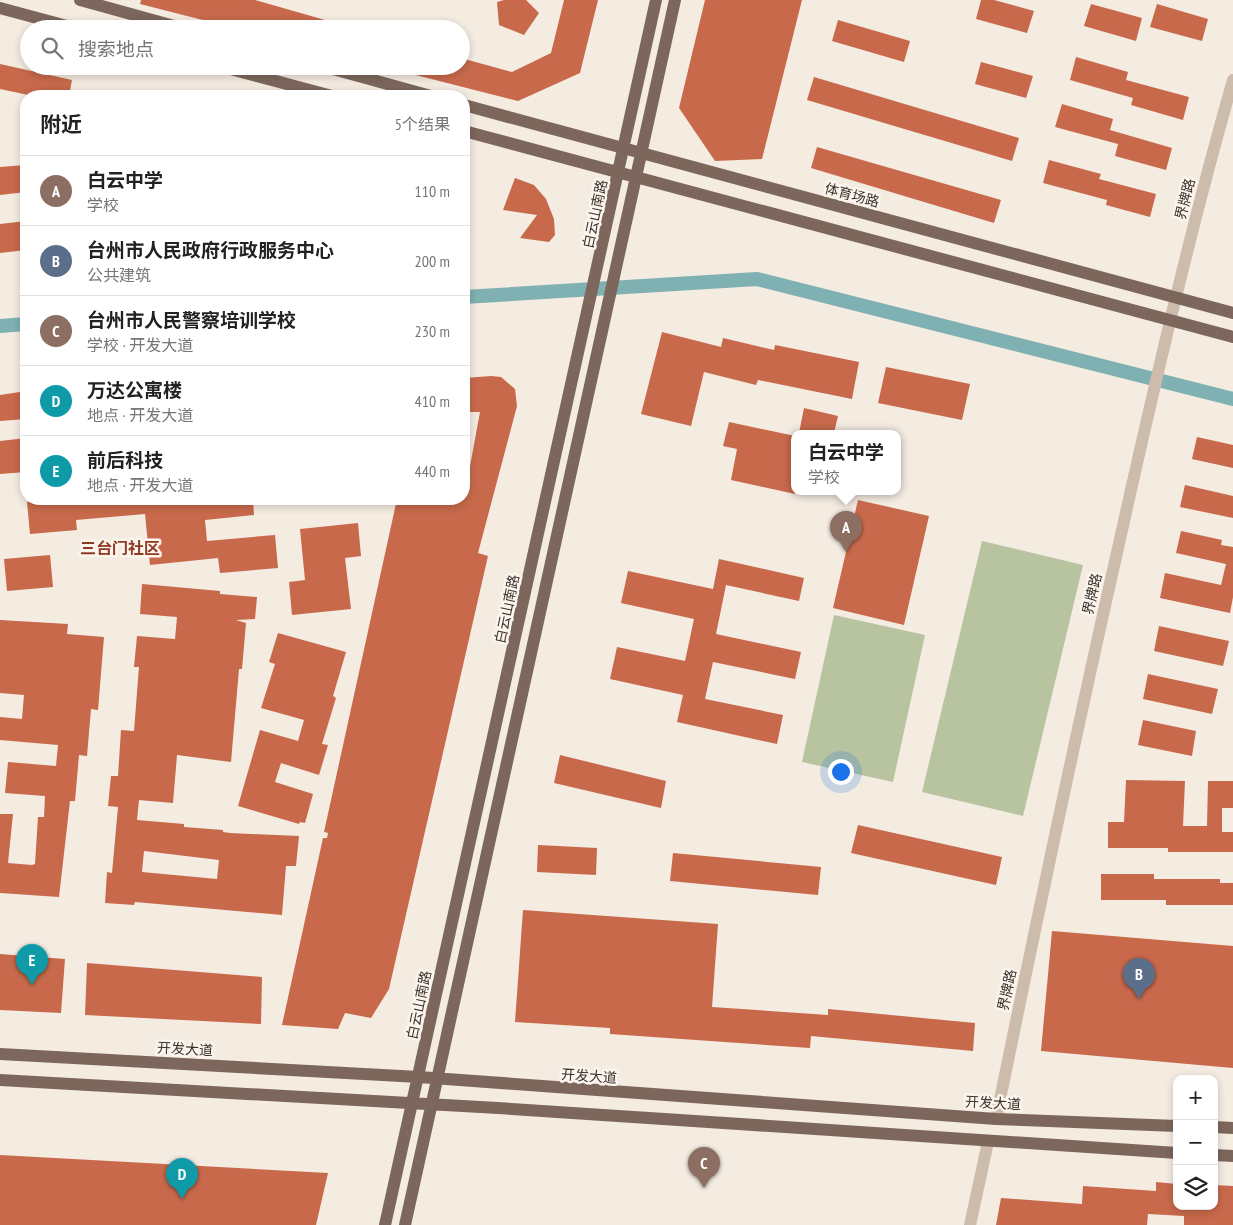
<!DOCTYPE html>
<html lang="zh">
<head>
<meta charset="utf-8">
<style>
	:root { --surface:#fff; --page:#f6f6f6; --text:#222; --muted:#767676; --line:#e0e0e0; --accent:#7c3aed }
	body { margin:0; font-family:"PT Sans Narrow","Noto Sans SC",sans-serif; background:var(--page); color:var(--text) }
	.controls { position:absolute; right:15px; bottom:15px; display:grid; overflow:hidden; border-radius:10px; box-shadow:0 2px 8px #0003 }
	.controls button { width:45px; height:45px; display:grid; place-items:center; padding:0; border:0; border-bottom:1px solid var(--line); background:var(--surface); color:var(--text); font:25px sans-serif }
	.you { position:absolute; left:840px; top:771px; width:18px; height:18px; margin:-12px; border:4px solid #fff; border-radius:50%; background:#1a73e8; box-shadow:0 0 0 8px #1a73e833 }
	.badge { display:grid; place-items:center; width:32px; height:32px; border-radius:50%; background:var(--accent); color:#fff; font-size:16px; font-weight:700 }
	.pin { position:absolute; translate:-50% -41px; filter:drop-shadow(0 1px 2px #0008) }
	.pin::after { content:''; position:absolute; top:26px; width:18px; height:15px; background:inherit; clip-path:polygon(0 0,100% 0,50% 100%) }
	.popup { position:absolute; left:791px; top:430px; width:110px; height:65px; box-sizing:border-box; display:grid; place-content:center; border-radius:10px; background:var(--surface); filter:drop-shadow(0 1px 4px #0005); font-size:16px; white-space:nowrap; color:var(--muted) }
	.popup b { font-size:19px; color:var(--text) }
	.popup::after { content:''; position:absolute; left:50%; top:100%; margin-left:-10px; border:10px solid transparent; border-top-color:var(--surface) }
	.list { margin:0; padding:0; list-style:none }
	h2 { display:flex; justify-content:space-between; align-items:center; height:65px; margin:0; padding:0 20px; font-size:21px }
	h2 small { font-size:16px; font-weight:400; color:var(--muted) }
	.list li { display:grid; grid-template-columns:32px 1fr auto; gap:15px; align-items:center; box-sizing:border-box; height:70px; padding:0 20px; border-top:1px solid var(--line) }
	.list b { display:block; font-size:19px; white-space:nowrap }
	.list p { margin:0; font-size:16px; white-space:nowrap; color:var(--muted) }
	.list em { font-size:16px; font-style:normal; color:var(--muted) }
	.icon { flex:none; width:28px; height:28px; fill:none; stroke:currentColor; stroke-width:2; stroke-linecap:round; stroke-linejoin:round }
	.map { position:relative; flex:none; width:1233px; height:1225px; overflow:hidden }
	.search { position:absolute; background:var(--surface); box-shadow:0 2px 8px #0003; left:20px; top:20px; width:450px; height:55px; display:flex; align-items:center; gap:12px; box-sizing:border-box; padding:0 18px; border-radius:28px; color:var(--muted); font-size:19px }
	.panel { position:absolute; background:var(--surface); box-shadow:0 2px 8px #0003; left:20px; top:90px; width:450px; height:415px; border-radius:20px }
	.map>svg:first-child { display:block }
</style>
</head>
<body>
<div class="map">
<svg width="1233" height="1225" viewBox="0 0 1233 1225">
	<rect width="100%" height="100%" fill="#f4ebe1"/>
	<!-- green -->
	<path fill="#b8c4a0" d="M982 541 1083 565 1023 816 922 792Z
		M834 615 925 635 893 782 802 762Z"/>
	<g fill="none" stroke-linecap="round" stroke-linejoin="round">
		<!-- canal -->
		<path stroke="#7fb0b2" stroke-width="14" d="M464 297 757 279 1233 399
			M0 326 26 324"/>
	</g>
	<!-- building -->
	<path fill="#c8694b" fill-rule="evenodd" d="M141 0H255L346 26V29H238L140 4Z
		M504 0H526L539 13 524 35 499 25 497 2Z
		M564 0H598L580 73 518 101 396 70 397 66H461V58L512 72 551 53Z
		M705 0H802L762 159 715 161 679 108Z
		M981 0H994L1034 11 1027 33 976 19Z
		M1091 4 1142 18 1136 41 1084 26Z
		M1157 4 1208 19 1202 41 1150 27Z
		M838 20 910 41 904 62 832 41Z
		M1076 57 1128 72 1126 80 1189 97 1183 120 1131 105 1133 98 1070 80Z
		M981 62 1033 76 1026 98 975 84Z
		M0 64 72 80 69 96H33L0 89Z
		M814 77 1019 138 1012 161 807 100Z
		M1062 104 1113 119 1110 130 1172 148 1166 170 1115 156 1118 144 1055 127Z
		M817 147 1001 200 994 223 811 168Z
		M1049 160 1101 174 1099 179 1156 194 1150 217 1106 205 1107 200 1043 183Z
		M26 165V192L0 195V167Z
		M515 178 534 185 546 199 554 219 555 235 549 242 520 238 537 215 503 210Z
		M26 221V250L0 253V224Z
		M662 332 721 347 723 338 774 350 775 345 859 362 852 399 758 380 756 385 704 372 691 426 641 414Z
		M886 367 970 384 962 420 878 403Z
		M491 376 501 377 515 389 517 406 478 553 488 556 389 989 371 1018 345 1013 338 1029 282 1025 323 838H327L328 833 324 832 397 499H464L480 412H464V378Z
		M26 391V419L0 421V395Z
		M804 408 838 416 834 433H799Z
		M729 422 795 436V494L731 480 737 449 723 446Z
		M1197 437 1233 445V468L1192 459Z
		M26 438V472L0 474V441Z
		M1185 485 1233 496V518L1180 507Z
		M60 499H253L254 515 205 520 207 541 275 535 278 568 220 573 218 558 150 565 145 514 76 520 77 530 30 534 27 502Z
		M858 500 929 516 904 625 833 608Z
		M358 523 361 556 345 558 351 609 292 615 289 582 305 580 300 529Z
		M1181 531 1222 540 1221 545 1233 547V597L1230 613 1160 598 1165 573 1221 585 1226 564 1176 553Z
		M50 555 53 587 7 591 4 559Z
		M719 559 804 578 799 601 726 585 716 634 801 652 795 679 713 662 705 699 783 715 777 744 677 722 683 695 610 679 617 647 685 661 694 619 621 603 628 571 713 589Z
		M142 584 220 591V594L257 597 255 619 236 620 246 623 242 669H239L231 762 177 755 173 803 139 800 137 820 184 824V827L223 830V832L230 833 299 836 296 866H286L282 915 135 902 134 905 105 903 107 872 112 873 118 807 108 806 111 776H118L121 730 134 731 139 667H134L137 636 175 639 177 617 140 614ZM144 851 219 860 217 879 142 872Z
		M0 620 68 624 67 634 104 637 98 710 91 709 87 756 79 755 75 801H70L59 897 0 893V814H13L8 863 32 865 35 864 38 817H44L45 796 5 793 8 762 56 766 58 745 0 740V717L22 719 24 695 0 693Z
		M1159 626 1229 641 1223 666 1154 651Z
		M278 633 346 652 333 696 336 698 322 744 328 745 319 775 281 763 275 782 313 794 305 823 300 822 299 824 238 806 260 730 298 741 304 720 261 708 275 664 269 662Z
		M1148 674 1218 689 1212 714 1143 699Z
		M1143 720 1196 731 1192 756 1138 745Z
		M560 755 666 781 661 808 554 783Z
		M1126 780 1185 781 1183 826H1207L1208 781H1233V808H1222V832H1233V852H1168V848H1108V822H1124Z
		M858 825 1002 857 996 885 851 853Z
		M538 845 597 848 596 875 537 872Z
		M673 853 821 867 818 895 670 881Z
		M1101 874H1154V879H1220V883H1233V905H1166V900H1101Z
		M523 910 718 924 712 1007 828 1015V1009L975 1023 973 1051 811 1036 810 1048 610 1034V1028L515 1022Z
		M1052 931 1233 946V1068L1041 1051Z
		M0 954 65 959 61 1013 0 1010Z
		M87 963 262 977 261 1024 85 1015Z
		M0 1155 328 1173 316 1225H0Z
		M1156 1182 1177 1184V1206H1214V1185L1233 1186V1225H1184V1216L1148 1214 1147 1225H996L1001 1198 1082 1204 1083 1186 1156 1191Z"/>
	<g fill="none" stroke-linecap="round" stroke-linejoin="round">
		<!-- minor -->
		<path stroke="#cdbbac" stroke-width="12" d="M996 1119C1035 928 1075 738 1118 548 1153 391 1189 234 1233 80
			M970 1225 988 1142"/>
		<!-- major -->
		<path stroke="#7d675c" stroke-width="12" d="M80 0 185 29
			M0 8 78 29
			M219 66 332 96
			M322 66 431 96
			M464 105 1233 313
			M464 131 1233 337
			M0 1054 419 1077 996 1119 1177 1126
			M0 1080 498 1108 1177 1153
			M1214 1127 1233 1128
			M1214 1155 1233 1156
			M385 1225 656 0
			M405 1225 675 0"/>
	</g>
	<g text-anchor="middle" stroke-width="5" stroke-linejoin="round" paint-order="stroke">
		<!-- street labels -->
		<g font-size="14" fill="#3b302b" stroke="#fbf5ee">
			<text transform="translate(852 195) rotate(15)" y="5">体育场路</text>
			<text transform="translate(1185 199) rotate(-76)" y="5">界牌路</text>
			<text transform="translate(595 214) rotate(-78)" y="5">白云山南路</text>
			<text transform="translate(1092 594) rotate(-77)" y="5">界牌路</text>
			<text transform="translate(507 609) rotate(-78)" y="5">白云山南路</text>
			<text transform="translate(1007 990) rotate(-78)" y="5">界牌路</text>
			<text transform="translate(419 1005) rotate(-78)" y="5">白云山南路</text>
			<text transform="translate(185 1049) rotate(3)" y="5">开发大道</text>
			<text transform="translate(589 1076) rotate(4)" y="5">开发大道</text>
			<text transform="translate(993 1103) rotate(3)" y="5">开发大道</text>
		</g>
		<!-- quarter labels -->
		<g font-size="16" font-weight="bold" fill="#8c3b22" stroke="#fbf5ee">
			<text x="120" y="554">三台门社区</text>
		</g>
	</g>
</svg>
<div class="controls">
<button>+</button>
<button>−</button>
<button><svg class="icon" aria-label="layers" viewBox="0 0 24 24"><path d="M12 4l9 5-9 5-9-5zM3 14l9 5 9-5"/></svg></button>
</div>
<div class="you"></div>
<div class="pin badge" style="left:846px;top:552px;background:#8d6e63">A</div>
<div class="popup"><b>白云中学</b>学校</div>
<div class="pin badge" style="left:1139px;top:999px;background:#5c6f8a">B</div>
<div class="pin badge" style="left:704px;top:1188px;background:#8d6e63">C</div>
<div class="pin badge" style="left:182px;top:1199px;background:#0f9aa8">D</div>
<div class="pin badge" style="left:32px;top:985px;background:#0f9aa8">E</div>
<div class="search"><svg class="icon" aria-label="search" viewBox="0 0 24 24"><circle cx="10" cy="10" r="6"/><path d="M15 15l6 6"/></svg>搜索地点</div>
<section class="panel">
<h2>附近<small>5个结果</small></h2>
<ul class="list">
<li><span class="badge" style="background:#8d6e63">A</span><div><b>白云中学</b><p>学校</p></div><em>110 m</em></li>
<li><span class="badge" style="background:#5c6f8a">B</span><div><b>台州市人民政府行政服务中心</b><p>公共建筑</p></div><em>200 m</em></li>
<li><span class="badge" style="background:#8d6e63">C</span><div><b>台州市人民警察培训学校</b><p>学校 · 开发大道</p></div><em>230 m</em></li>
<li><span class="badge" style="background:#0f9aa8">D</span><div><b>万达公寓楼</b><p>地点 · 开发大道</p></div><em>410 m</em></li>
<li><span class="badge" style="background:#0f9aa8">E</span><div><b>前后科技</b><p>地点 · 开发大道</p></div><em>440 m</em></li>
</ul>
</section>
</div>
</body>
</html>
